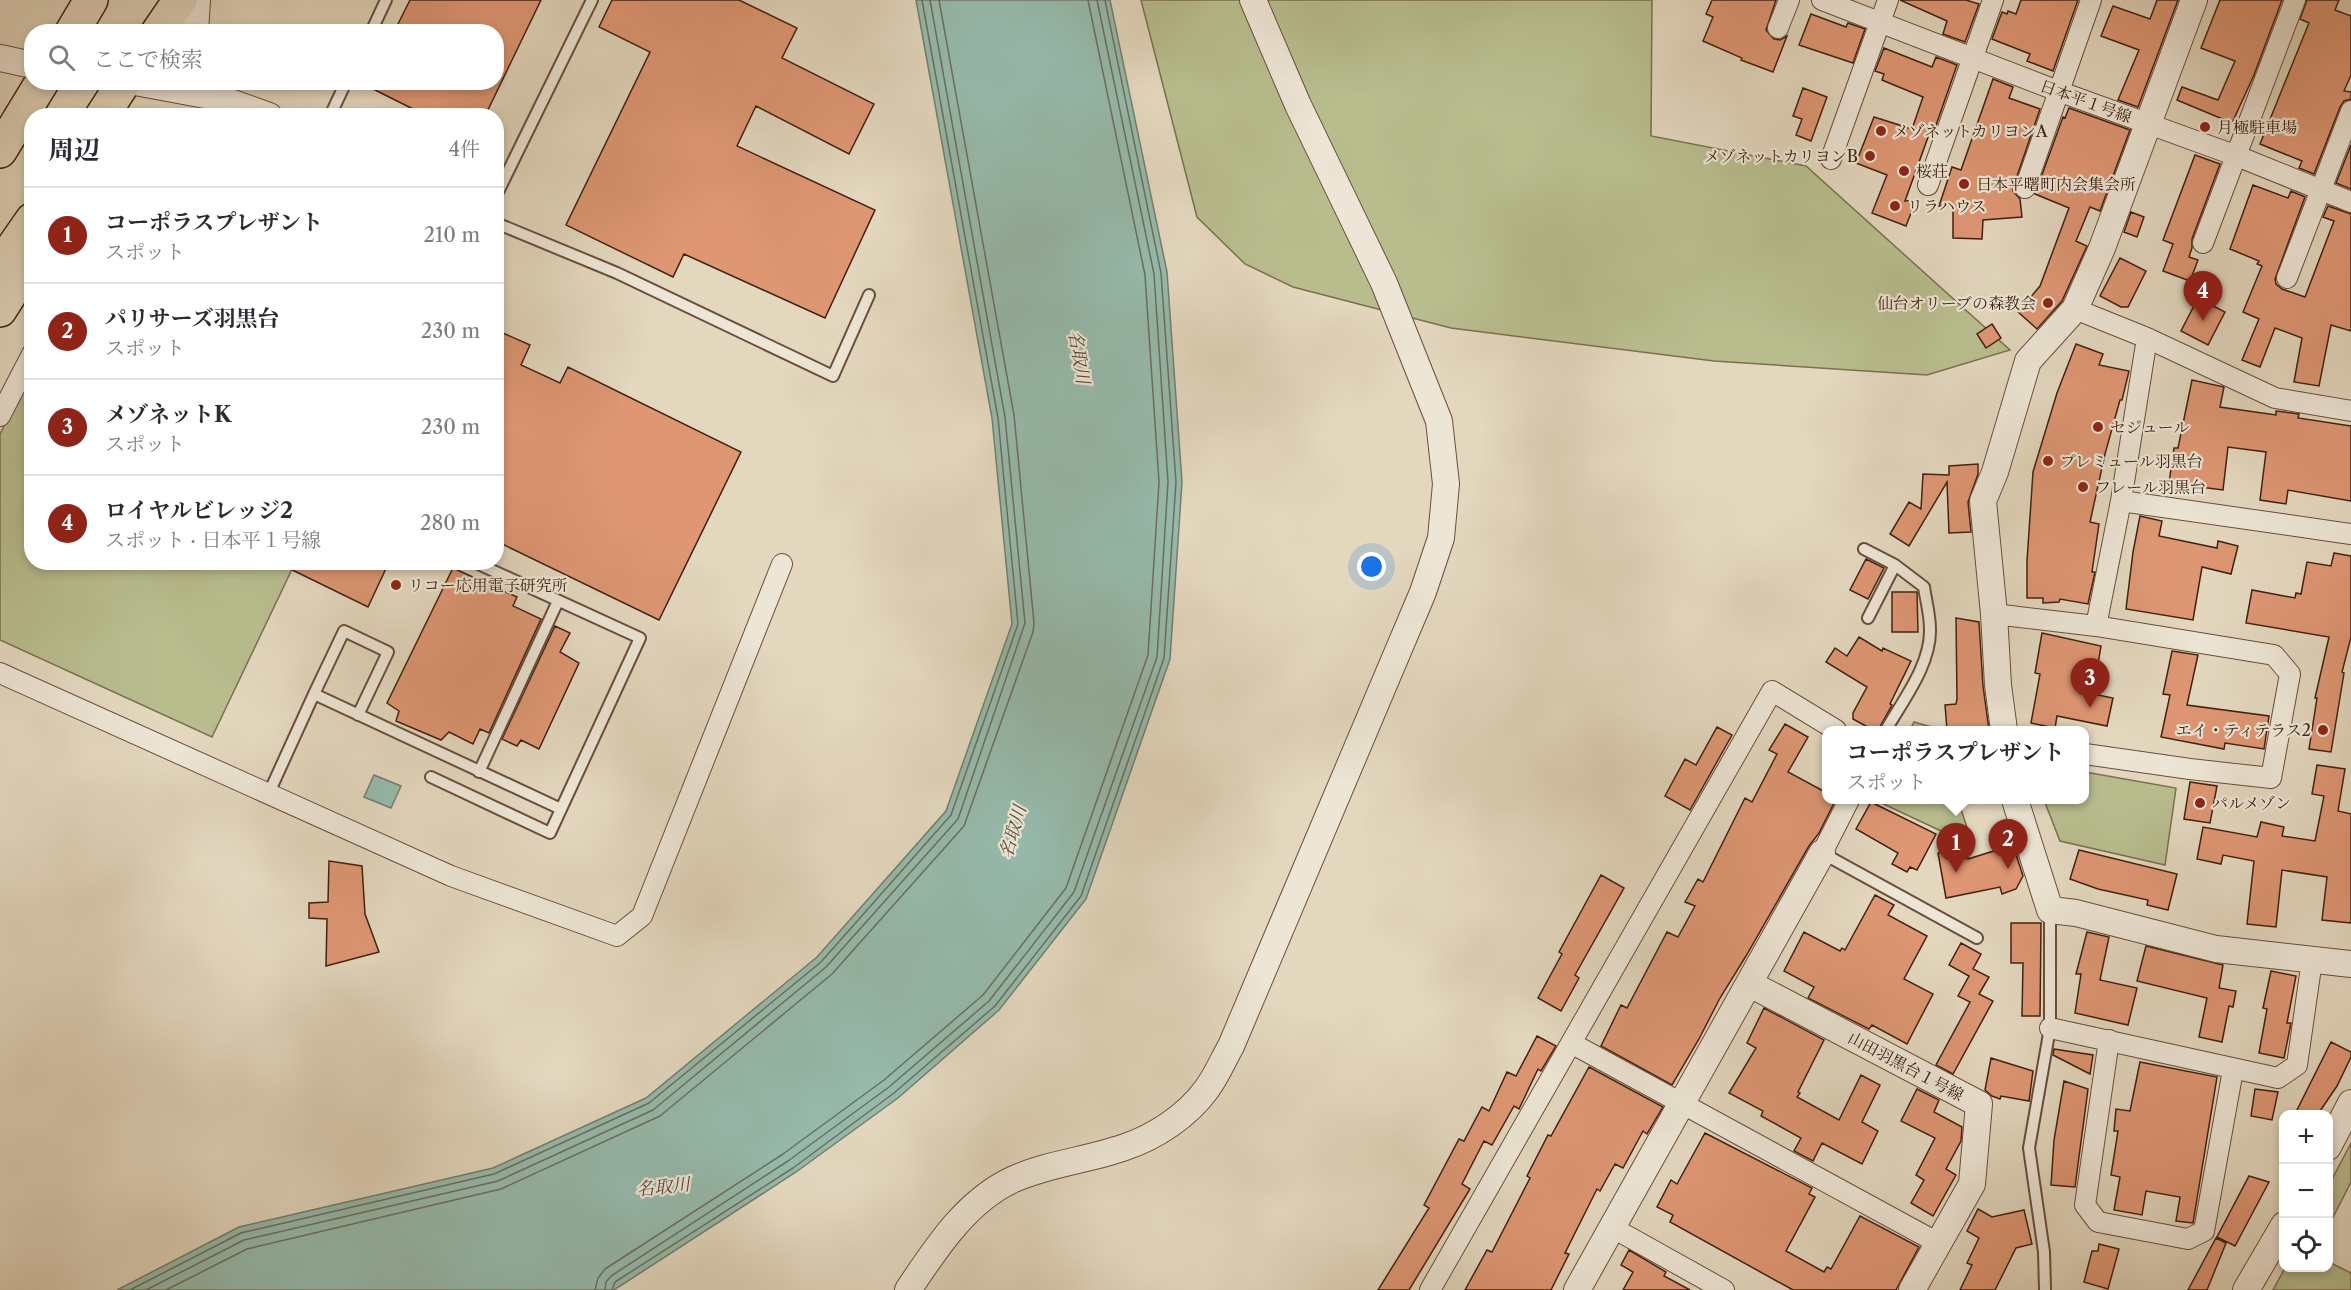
<!DOCTYPE html>
<html lang="ja">
<head>
<meta charset="utf-8">
<style>
	:root { --surface:#fff; --page:#f2f2f3; --text:#2b2b33; --muted:#7c7c81; --line:#e1e1e2; --accent:#8f2418 }
	body { margin:0; font-family:"Libre Caslon Text","Noto Serif JP",serif; background:var(--page); color:var(--text) }
	.controls { position:absolute; right:18px; bottom:18px; display:grid; overflow:hidden; border-radius:12px; box-shadow:0 3px 9px #0003 }
	.controls button { width:54px; height:54px; display:grid; place-items:center; padding:0; border:0; border-bottom:2px solid var(--line); background:var(--surface); color:var(--text); font:30px sans-serif }
	.you { position:absolute; left:1372px; top:567px; width:21px; height:21px; margin:-15px; border:4px solid #fff; border-radius:50%; background:#1a73e8; box-shadow:0 0 0 9px #1a73e833 }
	.badge { display:grid; place-items:center; width:39px; height:39px; border-radius:50%; background:var(--accent); color:#fff; font-size:20px; font-weight:700 }
	.pin { position:absolute; translate:-50% -50px; filter:drop-shadow(0 2px 3px #0008) }
	.pin::after { content:''; position:absolute; top:32px; width:21px; height:18px; background:inherit; clip-path:polygon(0 0,100% 0,50% 100%) }
	.popup { position:absolute; left:1822px; top:726px; width:267px; height:78px; box-sizing:border-box; display:grid; place-content:center; border-radius:12px; background:var(--surface); filter:drop-shadow(0 2px 4px #0005); font-size:20px; white-space:nowrap; color:var(--muted) }
	.popup b { font-size:22px; color:var(--text) }
	.popup::after { content:''; position:absolute; left:50%; top:100%; margin-left:-12px; border:12px solid transparent; border-top-color:var(--surface) }
	.list { margin:0; padding:0; list-style:none }
	h2 { display:flex; justify-content:space-between; align-items:center; height:78px; margin:0; padding:0 24px; font-size:26px }
	h2 small { font-size:20px; font-weight:400; color:var(--muted) }
	.list li { display:grid; grid-template-columns:39px 1fr auto; gap:18px; align-items:center; box-sizing:border-box; height:96px; padding:0 24px; border-top:2px solid var(--line) }
	.list b { display:block; font-size:22px; white-space:nowrap }
	.list p { margin:0; font-size:20px; white-space:nowrap; color:var(--muted) }
	.list em { font-size:20px; font-style:normal; color:var(--muted) }
	.icon { flex:none; width:33px; height:33px; fill:none; stroke:currentColor; stroke-width:2; stroke-linecap:round; stroke-linejoin:round }
	.map { position:relative; flex:none; width:2351px; height:1290px; overflow:hidden }
	.search { position:absolute; background:var(--surface); box-shadow:0 3px 9px #0003; left:24px; top:24px; width:480px; height:66px; display:flex; align-items:center; gap:15px; box-sizing:border-box; padding:0 21px; border-radius:24px; color:var(--muted); font-size:22px }
	.panel { position:absolute; background:var(--surface); box-shadow:0 3px 9px #0003; left:24px; top:108px; width:480px; height:462px; border-radius:24px }
	.map>svg:first-child { display:block }
</style>
</head>
<body>
<div class="map">
<svg width="2351" height="1290" viewBox="0 0 2351 1290">
	<rect width="100%" height="100%" fill="#e3d7be"/>
	<filter id="stains"><feTurbulence type="fractalNoise" baseFrequency=".00333" numOctaves="4"/><feColorMatrix values="0 0 0 0 .2 0 0 0 0 .09 0 0 0 0 .02 0 0 0 .5 -.17"/></filter>
	<radialGradient id="worn" r=".72"><stop offset=".6" stop-color="#630" stop-opacity="0"/><stop offset="1" stop-color="#630" stop-opacity=".3"/></radialGradient>
	<!-- green -->
	<path fill="#b8bd8e" stroke="#7c6f4f" stroke-width="1.5" d="M1141 0H1652L1651 136 1806 166 2010 350 1927 375 1714 361 1451 328 1293 287 1245 264 1197 217Z
		M31 372 32 562 293 563 294 565 212 737 0 640V434Z
		M1914 722 1935 728 1936 730H1910Z
		M2085 772 2176 788 2165 865 2060 841 2044 800H2085Z
		M1875 800H1958L1973 846Z
		M2351 1143V1182L2329 1225V1185Z
		M2329 1262 2351 1273V1290H2273L2285 1268H2328Z"/>
	<!-- water -->
	<path fill="#96baac" stroke="#747d6e" stroke-width="1.5" d="M916 0H1110L1167 272 1182 482 1170 659 1086 899 999 1010 898 1098 796 1172 614 1290H117L239 1227 493 1168 646 1098 817 957 946 811 1012 624 992 418Z
		M374 775 401 786 391 808 364 797Z"/>
	<g fill="none" stroke-linecap="round" stroke-linejoin="round">
		<!-- shore -->
		<path stroke="#6b6e5e" stroke-width="1.5" d="M130 1290 241 1233 494 1174 649 1103 821 962 951 815 1018 624 998 418 922 0
			M146 1290 244 1240 498 1181 653 1110 826 967 958 819 1025 623 1005 417 930 0
			M166 1290 247 1249 501 1189 660 1116 832 974 964 826 1033 632 1034 623 1014 415 939 0
			M595 1290 598 1278 605 1269 783 1154 884 1080 983 995 1066 888 1148 655 1159 482 1145 275 1088 0
			M605 1290 606 1282 611 1276 788 1161 889 1087 989 1001 1074 892 1157 657 1168 482 1154 274 1097 0
			M612 1290 615 1282 793 1168 894 1093 995 1006 1081 896 1164 658 1176 482 1161 273 1105 0"/>
	</g>
	<!-- building -->
	<path fill="#de9673" stroke="#402110" stroke-width="1.5" d="M410 0H541L485 116H427L359 82H496V32H394Z
		M612 0H739L797 28 782 58 874 104 849 154 756 106 737 146 875 210 825 318 684 254 673 277 566 225 650 52 599 27Z
		M1712 0H1776L1766 30 1774 39 1780 40 1787 36 1773 72 1741 60 1742 58 1703 41 1713 17 1706 14Z
		M1900 0H1966L1979 4 1965 42 1943 34 1947 21Z
		M2021 0H2078L2053 71 2027 61 2030 54 1992 39 2002 12 2007 14 2008 11 2016 14Z
		M2157 0H2178L2138 107 2118 100 2139 50 2101 36 2113 6 2150 19Z
		M2220 0H2282L2254 75 2232 123 2177 100 2182 87 2218 100 2235 61 2201 48Z
		M2307 0H2339L2335 10 2351 16V75L2344 91 2351 92V99L2344 101 2340 107 2314 174 2299 168 2302 161 2260 144 2309 23 2300 19Z
		M1811 14 1846 27 1848 23 1865 29 1853 63 1799 45Z
		M1884 48 1932 67 1936 57 1957 65 1934 131 1931 129 1905 201 1916 200 1906 226 1872 213 1887 175 1856 163 1874 117 1912 129 1923 97 1882 80 1884 74 1875 71Z
		M1993 79 2013 87 2009 98 2040 109 2014 185 2013 191 2020 199 2022 217 1983 220 1982 239 1953 238V206H1939L1952 167 1961 170Z
		M1803 88 1827 97 1811 141 1796 135 1802 119 1793 116Z
		M2069 108 2130 130 2100 211 2090 207 2076 241 2087 246 2062 301 2037 329 2018 312 2040 286 2069 208 2035 194 2063 117 2065 118Z
		M2351 145V189L2336 183Z
		M2195 155 2220 164 2192 239V248L2189 257 2198 260 2190 281 2163 271 2173 244 2163 240Z
		M2253 185 2288 198 2291 191 2305 197 2275 279 2276 284 2282 289 2305 297 2334 221 2323 217 2328 206 2351 214V331L2331 325 2319 386 2294 382 2302 338 2275 328 2260 367 2242 360 2259 319 2243 312 2262 266 2257 264 2259 261 2230 249Z
		M2131 212 2144 217 2137 237 2124 232Z
		M2120 258 2146 271 2128 307H2121L2100 296Z
		M2198 298 2225 312 2208 345 2181 331Z
		M1992 324 2001 338 1986 348 1977 334Z
		M496 330 530 345 521 365 560 383 568 367 741 452 659 620 496 541Z
		M2076 344 2103 354 2099 365 2129 371 2122 400H2120L2105 454 2090 522 2099 524 2092 572H2095L2088 604 2060 599 2059 602 2043 603V598H2027V561L2033 472 2057 393Z
		M2192 380 2224 387 2220 407 2276 415V411L2299 414 2298 418 2351 426V501L2288 490 2286 504 2260 500 2266 452 2228 447 2223 490 2169 483 2174 448H2178Z
		M1978 464V474L1968 502 1971 532 1949 533 1947 482 1909 546 1890 534 1909 502 1921 509 1923 474 1949 475V466Z
		M2140 516 2162 521 2159 536 2217 548 2218 541 2238 546 2231 574 2202 567 2193 620 2126 609 2133 552Z
		M2334 553 2351 556V637L2342 672 2344 673 2331 752 2309 749 2317 698H2315L2329 637 2246 623 2252 590 2295 598 2296 593 2301 594 2307 562 2331 566Z
		M1866 559 1884 568 1868 599 1850 590Z
		M276 562H389L368 607Z
		M453 568 517 597 513 606 541 619 489 733 480 729 473 744 449 732 441 740 396 721 399 711 387 703Z
		M1892 592H1917L1918 632H1892Z
		M1956 618 1979 622 1983 686 1989 730H1947L1945 705 1956 704 1957 699Z
		M555 626 570 633 560 652 579 663 539 749 521 740 517 746 502 739Z
		M2042 633 2101 646 2093 694 2113 698 2107 726 2057 716 2055 728 2031 723 2040 674 2035 673Z
		M1859 637 1882 651 1883 648 1911 661 1890 704 1892 705 1878 730H1873L1853 719V713L1867 687 1826 662 1835 648 1847 656Z
		M2172 651 2198 655 2187 705 2269 716 2264 749 2225 743 2224 749 2161 737 2170 695 2163 694Z
		M1785 724 1808 737 1788 772 1827 793V800L1835 801 1819 833 1809 846 1746 956 1720 998 1699 1039 1672 1085 1601 1046 1621 1005 1627 1008 1667 932 1678 937 1695 906 1685 902 1698 879 1703 882 1745 798 1752 802 1777 754 1769 750Z
		M1717 727 1732 735 1690 810 1665 796 1685 759 1696 765Z
		M2317 765 2345 769 2338 811 2351 814V923L2322 920 2327 877 2282 870 2276 927 2247 924 2254 861 2223 855 2221 864 2197 859 2203 827 2257 837 2261 822 2284 827 2282 836 2315 841 2324 796 2312 794Z
		M2190 782 2217 786 2210 823 2184 819Z
		M1871 802 1936 834 1917 870 1910 867 1907 872 1892 864 1898 853 1856 829Z
		M2013 845 2023 876 2016 889 2002 894 2000 887 1946 898 1938 853 1966 848 1968 859Z
		M2079 850 2177 874 2168 910 2147 905 2148 900 2098 889 2070 879Z
		M329 861 362 866 365 914 379 952 326 966 327 919 309 918V903L328 902Z
		M1601 875 1624 888 1575 975 1579 978 1561 1011 1538 998 1562 954 1559 952Z
		M1875 895 1894 905 1888 915 1927 936 1904 979 1933 994 1907 1044 1872 1025 1869 1029 1808 998 1814 987 1784 971 1804 932 1840 951 1842 948 1845 950Z
		M2011 923H2041L2040 1016H2022L2023 963H2011Z
		M2087 932 2109 937 2100 980 2137 988 2128 1025 2075 1013 2081 974H2076Z
		M1961 943 1981 954 1973 969 1989 977 1979 994 1993 1001 1953 1074 1936 1065 1970 1002 1958 996 1969 976 1949 965Z
		M2146 946 2223 965 2219 988 2236 991 2233 1007 2229 1006 2222 1042 2199 1037 2207 998 2137 981Z
		M2271 971 2296 976 2287 1023H2291L2284 1058 2259 1053 2267 1009 2263 1008Z
		M1764 1008 1824 1040 1798 1092 1800 1093 1797 1097 1839 1120 1861 1075 1880 1085 1862 1122 1878 1131 1862 1164 1822 1143 1813 1161 1794 1151 1801 1138 1761 1116 1763 1111 1729 1093 1756 1048 1747 1043Z
		M1537 1036 1556 1046 1541 1071 1538 1069 1519 1109 1514 1106 1492 1145 1484 1141 1462 1184 1470 1189 1409 1290H1378L1429 1208 1424 1205 1459 1139 1464 1141 1482 1107 1489 1111 1507 1072 1516 1076Z
		M2331 1042 2351 1052V1057L2337 1086 2318 1114H2295Z
		M2054 1049 2093 1055 2090 1074 2053 1055Z
		M1991 1058 2033 1071 2029 1101 2001 1096 2000 1099 1992 1096 1985 1090Z
		M2140 1062 2217 1077 2193 1223 2176 1221 2180 1197 2146 1191 2142 1215 2114 1210 2120 1177 2111 1175 2118 1131H2114L2116 1109 2130 1111Z
		M1589 1067 1663 1107 1647 1134 1643 1131 1623 1168 1615 1164 1600 1191 1597 1189 1565 1253 1569 1254 1551 1290H1465L1487 1250 1492 1252 1530 1178 1527 1176 1548 1135 1551 1136Z
		M2064 1081 2088 1089 2075 1187 2051 1185 2054 1140Z
		M1917 1089 1939 1100 1934 1112 1962 1127 1961 1141 1946 1169 1956 1175 1933 1216 1911 1203 1924 1180 1916 1175 1935 1138 1901 1121Z
		M2255 1089 2278 1092 2272 1120 2251 1116Z
		M1705 1133 1812 1188 1809 1194 1815 1197 1786 1251 1824 1272 1827 1267 1831 1269 1860 1216 1919 1247 1896 1290H1793L1670 1222 1673 1215 1657 1207 1671 1180 1677 1184Z
		M2249 1176 2269 1182 2235 1246 2217 1237Z
		M1978 1209 1992 1217 2024 1210 2032 1244 2016 1248 1995 1290H1960L1972 1265 1967 1263 1979 1238 1967 1231Z
		M2216 1238 2226 1243 2207 1290H2188Z
		M2099 1244 2119 1249 2108 1289 2084 1282 2092 1251H2098Z
		M1629 1250 1666 1272 1664 1276 1690 1290H1623L1633 1272 1621 1265Z"/>
	<g fill="none" stroke-linecap="round" stroke-linejoin="round">
		<defs>
			<path id="service" d="M371 32 386 0
				M330 116 346 82
				M496 196 592 0
				M496 223 617 273 833 376 869 295
				M1864 549 1895 565 1924 587C1926 601 1930 615 1930 629 1931 665 1903 700 1886 730
				M1868 618 1895 565
				M314 694 344 631 388 652 358 715
				M479 772 558 601
				M431 777 550 833 640 638 474 562
				M268 795 314 694 561 809
				M1822 853 1977 938
				M2045 1290 2044 1252 2029 1148 2050 1028V910"/>
			<path id="minor" d="M1822 0 2058 91 2237 156 2351 202
				M1778 28 1789 0
				M1831 159 1888 0
				M1928 185 1993 0
				M2025 188 2091 0
				M2203 243 2295 0
				M2287 278 2351 111
				M2075 309 2147 338 2275 398 2351 411
				M0 416 32 354
				M2121 501 2351 534
				M1994 614 2096 626 2274 655 2290 674 2271 778 2190 769 2085 754
				M2096 626 2121 501 2147 338
				M0 673 451 876 617 936 642 916 782 564
				M1822 853 1849 800
				M2050 1028 2278 1078 2297 1065 2312 960
				M2109 1040 2085 1205 2098 1222 2188 1239 2204 1231 2233 1070
				M1571 1043 1938 1243
				M1613 1228 1724 1290
				M1430 1290 1772 691 1836 730"/>
			<path id="tertiary" d="M195 32 197 0
				M0 58 32 65
				M135 82 216 97 269 116
				M2004 730 1998 685 1994 614 1983 501 1995 472 2028 361 2075 309 2102 248 2194 0
				M2015 800 2050 910 2076 913 2216 949 2351 964
				M1750 984 1979 1104 1972 1184 1912 1290
				M2328 1147 2351 1103
				M908 1290C936 1248 967 1200 1014 1179 1050 1163 1089 1160 1125 1147 1155 1137 1187 1116 1206 1090 1216 1077 1223 1060 1231 1046L1423 592 1441 538 1446 484 1439 421 1384 283 1298 105 1253 0
				M1577 1290 1822 853
				M2246 1290 2284 1225"/>
			<path id="trunk" d="M72 32 91 0
				M0 151 42 82
				M0 310 32 259"/>
			<path id="motorway" d="M158 32 180 0
				M102 116 124 82
				M0 266 32 220"/>
		</defs>
		<!-- service casing -->
		<use href="#service" stroke="#694e3c" stroke-width="14"/>
		<!-- minor casing -->
		<use href="#minor" stroke="#694e3c" stroke-width="22"/>
		<!-- tertiary casing -->
		<use href="#tertiary" stroke="#694e3c" stroke-width="28"/>
		<!-- trunk casing -->
		<use href="#trunk" stroke="#402110" stroke-width="36"/>
		<!-- motorway casing -->
		<use href="#motorway" stroke="#402110" stroke-width="36"/>
		<!-- service -->
		<use href="#service" stroke="#ede5d5" stroke-width="10"/>
		<!-- minor -->
		<use href="#minor" stroke="#ede5d5" stroke-width="20"/>
		<!-- tertiary -->
		<use href="#tertiary" stroke="#ede5d5" stroke-width="26"/>
		<!-- trunk -->
		<use href="#trunk" stroke="#e3d7be" stroke-width="33"/>
		<!-- motorway -->
		<use href="#motorway" stroke="#e3d7be" stroke-width="33"/>
	</g>
	<!-- markers -->
	<g fill="#8f2418" stroke="#ede5d5" stroke-width="2">
		<circle cx="2205" cy="127" r="6"/>
		<circle cx="1881" cy="131" r="6"/>
		<circle cx="1870" cy="156" r="6"/>
		<circle cx="1904" cy="171" r="6"/>
		<circle cx="1964" cy="184" r="6"/>
		<circle cx="1895" cy="206" r="6"/>
		<circle cx="2048" cy="303" r="6"/>
		<circle cx="2098" cy="427" r="6"/>
		<circle cx="2048" cy="461" r="6"/>
		<circle cx="2083" cy="487" r="6"/>
		<circle cx="396" cy="585" r="6"/>
		<circle cx="2323" cy="730" r="6"/>
		<circle cx="2200" cy="803" r="6"/>
	</g>
	<g text-anchor="middle" stroke-width="4.5" stroke-linejoin="round" paint-order="stroke">
		<!-- street labels -->
		<g font-size="16" fill="#402110" stroke="#ede5d5">
			<text transform="translate(2086 101) rotate(20)" y="6">日本平１号線</text>
			<text transform="translate(1906 1066) rotate(28)" y="6">山田羽黒台１号線</text>
		</g>
		<!-- poi labels -->
		<g font-size="16" fill="#402110" stroke="#ede5d5" text-anchor="start">
			<text x="2217" y="133">月極駐車場</text>
			<text x="1893" y="137">メゾネットカリヨンA</text>
			<text x="1858" y="162" text-anchor="end">メゾネットカリヨンB</text>
			<text x="1916" y="177">桜荘</text>
			<text x="1976" y="190">日本平曙町内会集会所</text>
			<text x="1907" y="212">リラハウス</text>
			<text x="2036" y="309" text-anchor="end">仙台オリーブの森教会</text>
			<text x="2110" y="433">セジュール</text>
			<text x="2060" y="467">プレミュール羽黒台</text>
			<text x="2095" y="493">フレール羽黒台</text>
			<text x="408" y="591">リコー応用電子研究所</text>
			<text x="2311" y="736" text-anchor="end">エイ・ティテラス2</text>
			<text x="2212" y="809">パルメゾン</text>
		</g>
		<!-- water labels -->
		<g font-size="18" font-style="italic" fill="#564737" stroke="#ede5d5">
			<text transform="translate(1079 357) rotate(81)" y="6">名取川</text>
			<text transform="translate(1013 832) rotate(-74)" y="6">名取川</text>
			<text transform="translate(663 1187) rotate(-6)" y="6">名取川</text>
		</g>
	</g>
	<rect width="100%" height="100%" filter="url(#stains)"/>
	<rect width="100%" height="100%" fill="url(#worn)"/>
</svg>
<div class="controls">
<button>+</button>
<button>−</button>
<button><svg class="icon" aria-label="locate" viewBox="0 0 24 24"><circle cx="12" cy="12" r="6"/><path d="M12 2v4M12 18v4M2 12h4M18 12h4"/></svg></button>
</div>
<div class="you"></div>
<div class="pin badge" style="left:1956px;top:873px">1</div>
<div class="popup"><b>コーポラスプレザント</b>スポット</div>
<div class="pin badge" style="left:2008px;top:869px">2</div>
<div class="pin badge" style="left:2090px;top:708px">3</div>
<div class="pin badge" style="left:2203px;top:321px">4</div>
<div class="search"><svg class="icon" aria-label="search" viewBox="0 0 24 24"><circle cx="10" cy="10" r="6"/><path d="M15 15l6 6"/></svg>ここで検索</div>
<section class="panel">
<h2>周辺<small>4件</small></h2>
<ul class="list">
<li><span class="badge">1</span><div><b>コーポラスプレザント</b><p>スポット</p></div><em>210 m</em></li>
<li><span class="badge">2</span><div><b>パリサーズ羽黒台</b><p>スポット</p></div><em>230 m</em></li>
<li><span class="badge">3</span><div><b>メゾネットK</b><p>スポット</p></div><em>230 m</em></li>
<li><span class="badge">4</span><div><b>ロイヤルビレッジ2</b><p>スポット · 日本平１号線</p></div><em>280 m</em></li>
</ul>
</section>
</div>
</body>
</html>
